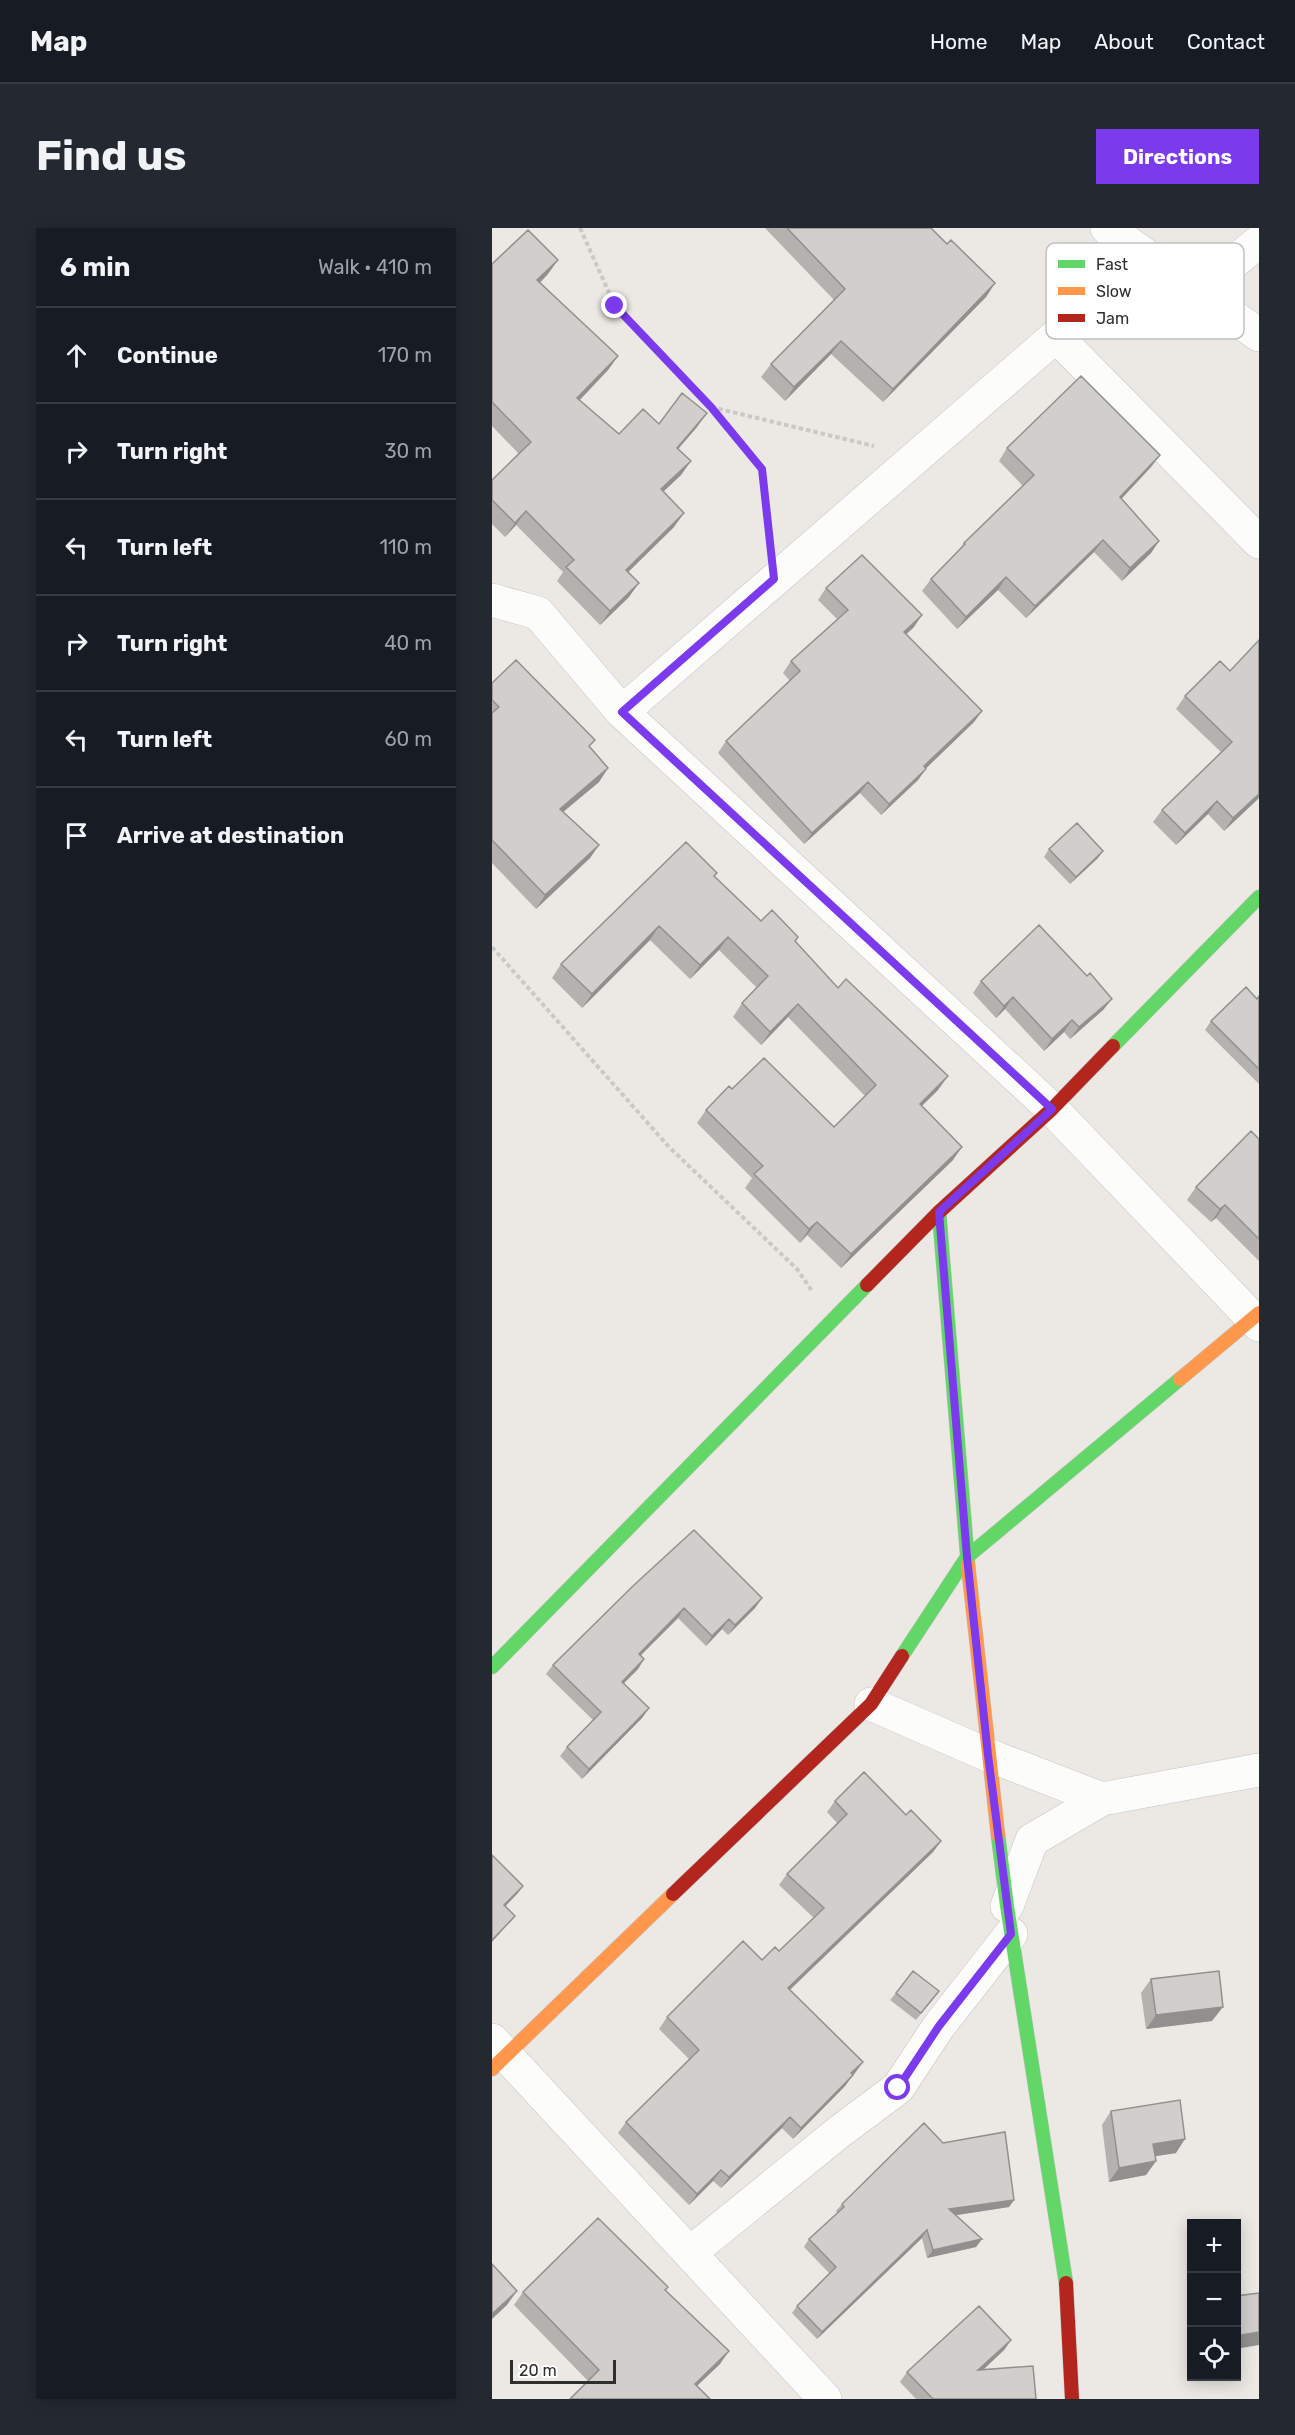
<!DOCTYPE html>
<html lang="en">
<head>
<meta charset="utf-8">
<style>
	:root { --surface:#171b24; --page:#242831; --text:#f1f3f6; --muted:#9ea1a6; --line:#363941; --accent:#7c3aed }
	body { margin:0; font-family:Rubik,sans-serif; background:var(--page); color:var(--text) }
	.controls { position:absolute; right:18px; bottom:18px; display:grid; overflow:hidden; border-radius:0px; box-shadow:0 3px 15px #0003 }
	.controls button { width:54px; height:54px; display:grid; place-items:center; padding:0; border:0; border-bottom:2px solid var(--line); background:var(--surface); color:var(--text); font:30px sans-serif }
	.scale { position:absolute; left:18px; bottom:15px; width:106px; box-sizing:border-box; padding-left:6px; border:3px solid #2e2e2e; border-top:0; font-size:16px; line-height:21px; white-space:nowrap; color:#2e2e2e; -webkit-text-stroke:4px #fff; paint-order:stroke }
	.stop { position:absolute; width:18px; height:18px; margin:-14px; border:4px solid #7c3aed; border-radius:50%; background:#fff }
	.stop.end { background:#7c3aed; border-color:#fff; box-shadow:0 2px 6px #0008 }
	.list { margin:0; padding:0; list-style:none }
	h2 { display:flex; justify-content:space-between; align-items:center; height:78px; margin:0; padding:0 24px; font-size:26px }
	h2 small { font-size:20px; font-weight:400; color:var(--muted) }
	.list li { display:grid; grid-template-columns:39px 1fr auto; gap:18px; align-items:center; box-sizing:border-box; height:96px; padding:0 24px; border-top:2px solid var(--line) }
	.list b { display:block; font-size:22px; white-space:nowrap }
	.list em { font-size:20px; font-style:normal; color:var(--muted) }
	.icon { flex:none; width:33px; height:33px; fill:none; stroke:currentColor; stroke-width:2; stroke-linecap:round; stroke-linejoin:round }
	.map { position:relative; flex:none; width:767px; height:2171px; overflow:hidden; border-radius:0px }
	header { display:flex; align-items:center; gap:36px; box-sizing:border-box; height:84px; padding:0 30px; background:var(--surface); border-bottom:2px solid var(--line) }
	header strong { font-size:28px }
	nav { display:flex; gap:33px; margin-inline-start:auto; font-size:21px }
	.intro { display:flex; align-items:center; justify-content:space-between; box-sizing:border-box; height:144px; padding:0 36px }
	h1 { margin:0; font-size:42px }
	.button { padding:15px 27px; border-radius:0px; background:var(--accent); color:#fff; font-size:21px; font-weight:700 }
	main { display:flex; gap:36px; padding:0 36px }
	aside { flex:1; background:var(--surface); border-radius:0px; box-shadow:0 3px 15px #0003 }
	.map>svg:first-child { display:block }
</style>
</head>
<body>
<header>
<strong>Map</strong>
<nav><a>Home</a><a>Map</a><a>About</a><a>Contact</a></nav>
</header>
<div class="intro"><h1>Find us</h1><a class="button">Directions</a></div>
<main>
<aside>
<h2>6 min<small>Walk · 410 m</small></h2>
<ul class="list">
<li><svg class="icon" aria-label="ahead" viewBox="0 0 24 24"><path d="M12 20V5M6 11l6-6 6 6"/></svg><div><b>Continue</b></div><em>170 m</em></li>
<li><svg class="icon" aria-label="right" viewBox="0 0 24 24"><path d="M7 20v-9h11M14 6l5 5-5 5"/></svg><div><b>Turn right</b></div><em>30 m</em></li>
<li><svg class="icon" aria-label="left" viewBox="0 0 24 24"><path d="M17 20v-9H6M10 6l-5 5 5 5"/></svg><div><b>Turn left</b></div><em>110 m</em></li>
<li><svg class="icon" aria-label="right" viewBox="0 0 24 24"><path d="M7 20v-9h11M14 6l5 5-5 5"/></svg><div><b>Turn right</b></div><em>40 m</em></li>
<li><svg class="icon" aria-label="left" viewBox="0 0 24 24"><path d="M17 20v-9H6M10 6l-5 5 5 5"/></svg><div><b>Turn left</b></div><em>60 m</em></li>
<li><svg class="icon" aria-label="arrive" viewBox="0 0 24 24"><path d="M6 21V4h12l-3 4 3 4H6"/></svg><div><b>Arrive at destination</b></div></li>
</ul>
</aside>
<div class="map">
<svg width="767" height="2171" viewBox="0 0 767 2171">
	<rect width="100%" height="100%" fill="#ece8e4"/>
	<g fill="none" stroke-linecap="round" stroke-linejoin="round">
		<defs>
			<path id="street" d="M615 0 767 107
				M705 63 767 14
				M564 108 767 314
				M0 372 46 385 130 484 560 881 767 1097
				M130 484 564 108 636 15
				M379 1476 496 1527 610 1571 767 1542
				M515 1678 540 1612 610 1571
				M0 1812 333 2171
				M198 2025 347 1904 406 1860 447 1798 519 1706"/>
			<path id="fast" d="M621 818 767 669
				M447 984 476 1337
				M410 1428 475 1329 688 1151
				M0 1439 375 1057
				M506 1607 515 1678 574 2055"/>
			<path id="slow" d="M688 1151 767 1085
				M476 1337 506 1607
				M0 1841 181 1666"/>
			<path id="jam" d="M375 1057 447 984 560 881 621 818
				M181 1666 379 1476 410 1428
				M574 2055 580 2171"/>
		</defs>
		<!-- street casing -->
		<use href="#street" stroke="#c5c4c5" stroke-width="34"/>
		<!-- fast casing -->
		<use href="#fast" stroke="#c5c4c5" stroke-width="15"/>
		<!-- slow casing -->
		<use href="#slow" stroke="#c5c4c5" stroke-width="15"/>
		<!-- jam casing -->
		<use href="#jam" stroke="#c5c4c5" stroke-width="15"/>
		<!-- path -->
		<path stroke="#c9c9c8" stroke-width="4" stroke-dasharray="4.5 3" stroke-linecap="butt" d="M88 0 123 78 219 179 382 218
			M220 180 270 241 277 310
			M0 719 177 919 305 1041 320 1063"/>
		<!-- street -->
		<use href="#street" stroke="#fcfcfb" stroke-width="33"/>
		<!-- fast -->
		<use href="#fast" stroke="#63d668" stroke-width="14"/>
		<!-- slow -->
		<use href="#slow" stroke="#ff974d" stroke-width="14"/>
		<!-- jam -->
		<use href="#jam" stroke="#b3261e" stroke-width="14"/>
	</g>
	<!-- wall -->
	<path fill="#b4b1af" d="M273 0H439L455 16 503 55 494 69 391 174 339 126 293 173 269 149 279 136 342 72Z
		M0 36 56 46 48 55 126 128 116 142 88 172 127 206 167 196 205 199 186 221 189 247 171 264 182 299 136 344 137 369 108 397 65 353 71 344 24 297 13 309 0 296V252L27 226 0 198Z
		M515 220 668 227 659 239 629 271 667 313 659 325 630 353 602 324 534 390 506 362 465 401 430 363 439 351 465 325 472 315 531 258 507 233Z
		M334 360 422 399 414 406 490 483 482 494 434 540 426 552 389 587 368 565 312 616 226 525 234 513 298 453 291 445 299 433 345 391 326 372Z
		M728 433 767 570 732 603 716 586 684 617 661 594 670 582 729 524 684 481 693 468Z
		M0 455 98 519 116 540 107 554 71 584 107 617 98 630 44 681 0 635Z
		M557 621 606 630 578 656 552 629Z
		M225 645 222 648 269 693 303 714 346 760 446 862 430 878 461 932 349 1040 315 1007 308 1015 253 960 260 950 205 895 214 882 240 861 342 899 373 868 296 789 269 817 241 789 250 775 265 760 227 722 198 751 158 712 90 780 60 750 69 736Z
		M595 748 620 771 611 782 578 811 572 804 552 823 513 781 504 790 481 765 489 753Z
		M767 768V856L713 802 719 793 765 771Z
		M767 911V1033L724 990 719 994 695 972 704 959Z
		M202 1302 270 1370 263 1380 236 1407 230 1401 214 1418 186 1390 149 1427 152 1431 146 1441 132 1455 157 1480 150 1490 90 1551 68 1528 75 1519 101 1492 54 1446 61 1437Z
		M343 1573 414 1587 449 1613 441 1624 298 1762 371 1834 353 1858 301 1911 290 1900 229 1960 221 1953 197 1977 126 1905 134 1894 197 1831 167 1801 175 1789 270 1732 287 1723 322 1690 287 1657 295 1646 345 1595 335 1584Z
		M659 1751 720 1793 654 1801 649 1765Z
		M404 1765 441 1771 424 1792 398 1772Z
		M619 1883 684 1925 663 1928 664 1933 654 1947 617 1954 610 1897Z
		M451 1915 522 1972 517 1979 464 1987 490 2011 484 2019 435 2030 430 2010 325 2111 300 2085 305 2078 338 2046 312 2019 317 2011 345 1985 344 1983 350 1976Z
		M176 2059 174 2062 228 2136 205 2158 96 2153 22 2077 31 2064Z
		M519 2112 512 2122 491 2142 544 2171H424L408 2154 415 2144Z"/>
	<!-- shaded-wall -->
	<path fill="#92908e" d="M66 32 56 46 36 66 45 52Z
		M503 55 494 69 391 174 401 161Z
		M349 113 339 126 293 173 302 159Z
		M126 128 116 142 76 184 85 170Z
		M215 185 205 199 175 234 185 220Z
		M668 227 659 239 619 282 628 269Z
		M199 233 189 247 159 275 169 261Z
		M34 283 24 297 13 309 23 295Z
		M192 285 182 299 124 356 134 342Z
		M611 312 602 324 534 390 543 378Z
		M667 313 659 325 630 353 638 340Z
		M514 349 506 362 465 401 474 389Z
		M147 355 137 369 108 397 118 383Z
		M430 387 422 399 404 416 412 404Z
		M490 483 482 494 424 550 432 538Z
		M116 540 107 554 59 594 68 581Z
		M434 541 426 552 389 587 397 576Z
		M376 554 368 565 312 616 320 605Z
		M767 566V570L732 603 741 590Z
		M725 573 716 586 684 617 693 605Z
		M107 617 98 630 44 681 53 667Z
		M611 623 606 630 578 656 584 649Z
		M167 698 158 712 90 780 100 766Z
		M236 709 227 722 198 751 208 737Z
		M521 769 513 781 504 790 512 778Z
		M620 771 611 782 578 811 587 799Z
		M306 776 296 789 269 817 278 804Z
		M580 792 572 804 552 823 560 811Z
		M456 848 446 862 418 889 428 876Z
		M470 919 461 932 349 1040 359 1026Z
		M733 977 724 990 719 994 728 981Z
		M325 994 315 1007 308 1015 317 1001Z
		M270 1370 263 1380 236 1407 243 1397Z
		M192 1380 186 1390 140 1436 147 1426Z
		M237 1391 230 1401 214 1418 220 1408Z
		M152 1431 146 1441 123 1464 130 1454Z
		M157 1480 150 1490 90 1551 97 1541Z
		M449 1613 441 1624 288 1771 296 1760Z
		M31 1658 26 1665 7 1685 12 1677Z
		M23 1688 17 1695 0 1714V1712Z
		M731 1779 720 1793 654 1801 664 1787Z
		M371 1834 363 1845 351 1856 359 1845Z
		M361 1847 353 1858 301 1911 309 1900Z
		M298 1889 290 1900 229 1960 237 1949Z
		M693 1911 684 1925 652 1930 661 1916Z
		M664 1933 654 1947 617 1954 627 1940Z
		M229 1942 221 1953 197 1977 205 1966Z
		M522 1972 517 1979 452 1989 457 1981Z
		M435 2002 430 2010 325 2111 330 2104Z
		M490 2011 484 2019 435 2030 441 2022Z
		M25 2063 15 2077 0 2091V2086Z
		M767 2104V2117L744 2121V2108Z
		M519 2112 512 2122 479 2153 486 2142Z
		M237 2123 228 2136 194 2168 203 2156Z"/>
	<!-- building -->
	<path fill="#d1cecb" stroke="#92908e" stroke-width="1.5" d="M295 0H439L455 16 459 12 503 55 401 161 349 113 302 159 279 136 353 61Z
		M36 2 66 32 45 52 126 128 85 170 127 206 151 181 167 196 190 165 215 185 185 220 199 233 169 261 192 285 134 342 147 355 118 383 74 339 82 332 34 283 23 295 0 272V252L39 214 0 174V36Z
		M589 148 668 227 628 269 667 313 638 340 611 312 543 378 514 349 474 389 439 351 473 316 472 315 542 247 515 220Z
		M370 327 430 387 412 404 490 483 432 538 434 541 397 576 376 554 320 605 234 513 308 443 299 433 356 382 334 360Z
		M767 412V566L741 590 725 573 693 605 670 582 740 514 693 468 728 433 738 443Z
		M24 432 103 512 97 518 116 540 68 581 107 617 53 667 0 612V485L7 479 0 472V455Z
		M585 595 611 623 584 649 557 621Z
		M194 614 225 645 222 648 269 693 280 682 306 709 303 713 346 760 354 751 456 848 428 876 470 919 359 1026 325 994 317 1001 262 946 271 938 214 882 237 858 240 861 272 830 342 899 384 857 306 776 278 804 250 775 276 748 236 709 208 737 167 698 100 766 69 736Z
		M547 697 595 748 598 745 620 771 587 799 580 792 560 811 521 769 512 778 489 753Z
		M754 759 765 771 767 768V841L719 793Z
		M759 903 767 911V1011L733 977 728 981 704 959Z
		M202 1302 270 1370 243 1397 237 1391 220 1408 192 1380 147 1426 152 1431 130 1454 157 1480 97 1541 75 1519 109 1484 61 1437 142 1357Z
		M372 1544 414 1587 419 1582 449 1613 296 1760 371 1834 359 1845 361 1847 309 1900 298 1889 237 1949 229 1942 205 1966 134 1894 207 1822 175 1789 251 1713 270 1732 283 1719 287 1723 332 1680 295 1646 355 1586 343 1573Z
		M0 1627 31 1658 12 1677 23 1688 0 1712Z
		M421 1743 447 1763 429 1785 404 1765Z
		M727 1743 731 1779 664 1787 659 1751Z
		M688 1872 693 1911 661 1916 664 1933 627 1940 619 1883Z
		M432 1895 451 1915 513 1904 522 1972 457 1981 490 2011 441 2022 435 2002 330 2104 305 2078 344 2039 317 2011 352 1979 350 1976Z
		M106 1990 176 2059 173 2062 237 2123 203 2156 218 2171H78L107 2142 31 2064Z
		M0 2036 25 2063 0 2086Z
		M767 2065V2104L744 2108V2068Z
		M487 2078 519 2112 486 2142 541 2138 544 2171H441L415 2144Z"/>
	<g fill="none" stroke-linecap="round" stroke-linejoin="round">
		<!-- route -->
		<path stroke="#7c3aed" stroke-width="8" d="M123 78 219 179 270 241 282 351 130 484 560 881 447 984 475 1329 496 1527 519 1706 447 1798 406 1860"/>
	</g>
	<!-- legend -->
	<rect x="554" y="15" width="198" height="96" rx="9" fill="#fff" stroke="#c0c0c0" stroke-width="1.5"/>
	<rect x="566" y="32" width="27" height="8" fill="#63d668"/>
	<rect x="566" y="59" width="27" height="8" fill="#ff974d"/>
	<rect x="566" y="86" width="27" height="8" fill="#b3261e"/>
	<g font-size="16" fill="#2e2e2e">
		<text x="604" y="42">Fast</text>
		<text x="604" y="69">Slow</text>
		<text x="604" y="96">Jam</text>
	</g>
</svg>
<div class="controls">
<button>+</button>
<button>−</button>
<button><svg class="icon" aria-label="locate" viewBox="0 0 24 24"><circle cx="12" cy="12" r="6"/><path d="M12 2v4M12 18v4M2 12h4M18 12h4"/></svg></button>
</div>
<div class="scale">20 m</div>
<div class="stop" style="left:406px;top:1860px"></div>
<div class="stop end" style="left:123px;top:78px"></div>
</div>
</main>
</body>
</html>
